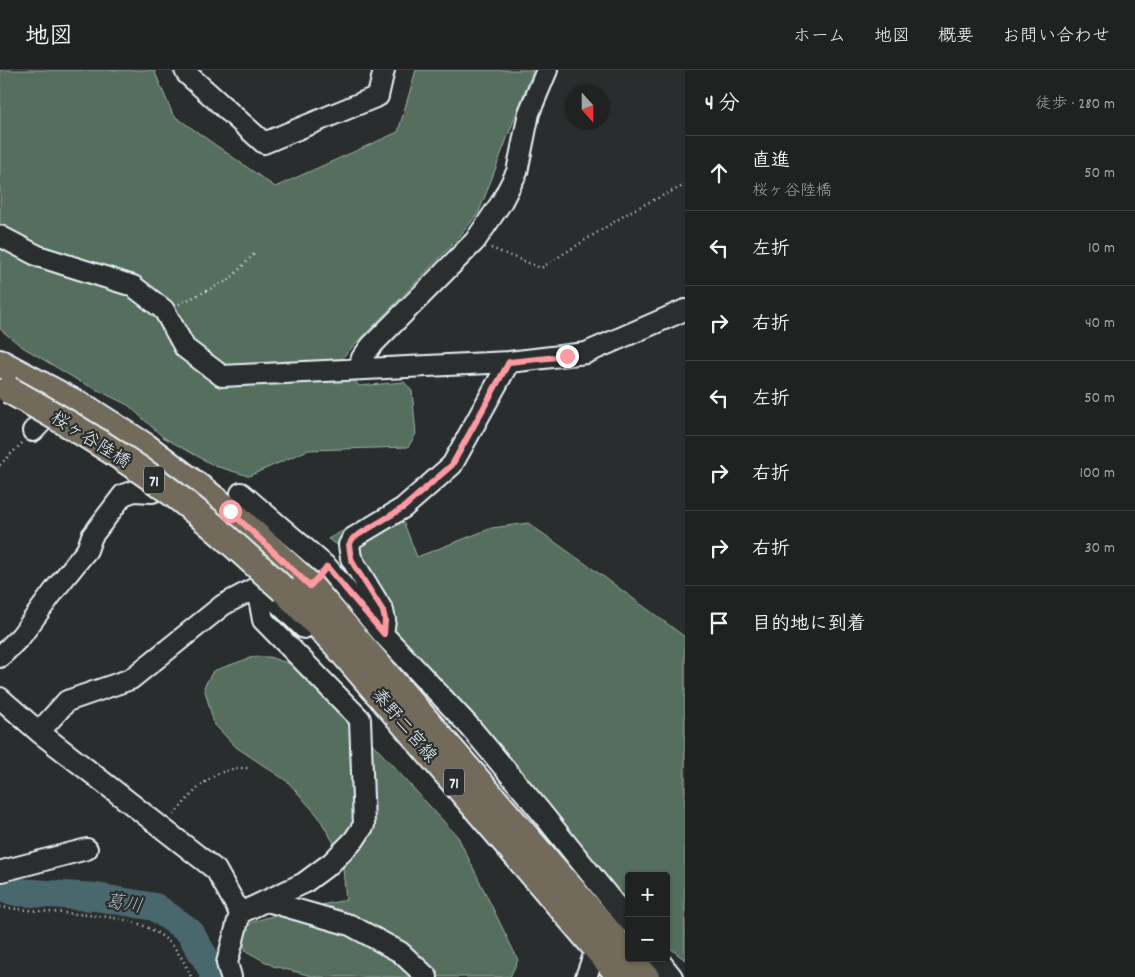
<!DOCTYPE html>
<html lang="ja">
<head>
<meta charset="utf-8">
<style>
	:root { --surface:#202222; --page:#282a2a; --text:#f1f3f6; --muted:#a2a4a5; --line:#3d3f40 }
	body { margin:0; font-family:Dekko,"Klee One",sans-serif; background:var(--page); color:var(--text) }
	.controls { position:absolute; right:15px; bottom:15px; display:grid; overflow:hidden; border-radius:5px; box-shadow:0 1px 4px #0004 }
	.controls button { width:45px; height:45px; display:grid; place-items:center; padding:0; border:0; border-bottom:1px solid var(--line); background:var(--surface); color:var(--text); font:25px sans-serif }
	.compass { position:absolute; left:565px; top:15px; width:45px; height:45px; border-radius:50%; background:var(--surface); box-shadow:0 1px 4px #0004; rotate:159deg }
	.stop { position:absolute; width:15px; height:15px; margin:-11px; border:4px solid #ff9aa2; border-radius:50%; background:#fff }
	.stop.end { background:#ff9aa2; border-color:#fff; box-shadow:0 1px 5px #0008 }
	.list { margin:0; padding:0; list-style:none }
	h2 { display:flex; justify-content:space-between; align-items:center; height:65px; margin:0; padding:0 20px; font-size:21px }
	h2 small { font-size:16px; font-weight:400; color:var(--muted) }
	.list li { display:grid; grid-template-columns:32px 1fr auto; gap:15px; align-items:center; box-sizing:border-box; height:75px; padding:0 20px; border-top:1px solid var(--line) }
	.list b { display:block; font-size:19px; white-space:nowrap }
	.list p { margin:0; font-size:16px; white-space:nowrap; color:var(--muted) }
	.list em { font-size:16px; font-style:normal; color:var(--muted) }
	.icon { flex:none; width:28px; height:28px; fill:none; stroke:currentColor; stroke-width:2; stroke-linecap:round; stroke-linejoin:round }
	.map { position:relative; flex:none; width:685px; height:907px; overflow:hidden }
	header { display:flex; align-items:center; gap:30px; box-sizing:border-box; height:70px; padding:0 25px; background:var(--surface); border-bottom:1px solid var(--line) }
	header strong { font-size:24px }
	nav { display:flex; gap:28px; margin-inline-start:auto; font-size:18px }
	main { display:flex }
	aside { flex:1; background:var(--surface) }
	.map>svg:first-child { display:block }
</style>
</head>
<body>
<header>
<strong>地図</strong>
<nav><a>ホーム</a><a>地図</a><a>概要</a><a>お問い合わせ</a></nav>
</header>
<main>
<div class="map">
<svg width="685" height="907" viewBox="0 0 685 907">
	<rect width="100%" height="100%" fill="#2a2d2e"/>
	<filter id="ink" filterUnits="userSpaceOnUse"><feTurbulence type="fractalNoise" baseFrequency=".02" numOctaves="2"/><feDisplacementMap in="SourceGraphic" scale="10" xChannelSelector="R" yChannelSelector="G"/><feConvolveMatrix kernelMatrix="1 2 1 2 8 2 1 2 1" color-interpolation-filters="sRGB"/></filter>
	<g filter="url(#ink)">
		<!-- green -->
		<path fill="#546e5d" stroke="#9eb0aa" d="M0 0H154L173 45 275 117 398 62 416 0H533L479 142 456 171 339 291 359 316 404 312 412 321 416 364 408 377 308 380 249 406 215 396 163 367 128 335 79 311 21 276 0 259Z
			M372 448 403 451 417 487 492 458 528 453 604 507 685 567V890L666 875V806H629V836L391 561 360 489 328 469 350 457Z
			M253 587H269L296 596 338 636 458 767 518 890 510 907H316L273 896 246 881 241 865 252 852 286 842 346 830 342 787 318 746 288 712 236 677 214 654 204 617 213 601Z"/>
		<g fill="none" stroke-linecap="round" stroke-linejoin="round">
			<!-- river -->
			<path stroke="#4a676e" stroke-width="28" d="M0 818 17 822 96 827 155 837 189 861 213 901V907"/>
			<defs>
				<path id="minor" d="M185 0 187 4 264 73 378 26 384 0
					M0 166 38 186 133 216 164 240 185 278 222 306 509 292 586 283 685 240
					M359 299 362 288 371 276 475 171 501 133 517 102 529 43 547 0
					M33 361 58 335 61 336
					M241 423 327 497 383 564 470 657 541 742 629 852
					M257 517 268 523 304 558
					M383 564 385 550 383 541 351 488 349 475 353 468 403 438 452 395 509 292
					M0 587 21 566 57 517 87 480 92 466 123 425 134 421 152 422 156 417 149 401
					M0 628 39 662 216 800 240 843 227 893 231 907
					M39 662 67 631 131 609 223 535 257 517
					M2 801 87 779
					M267 831 350 855 400 882 427 907
					M240 843 304 813 331 793 354 770 364 755 360 649 263 550 257 517
					M657 888 672 907
					M586 907 593 888 599 882"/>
				<path id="major" d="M0 293 90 341 146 377 230 441 310 516 629 886
					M284 520 336 574 621 907
					M630 888 646 907"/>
			</defs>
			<!-- minor casing -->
			<use href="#minor" stroke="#e8f1f8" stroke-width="24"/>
			<!-- major casing -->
			<use href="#major" stroke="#e8f1f8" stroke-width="30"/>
			<!-- path -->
			<path stroke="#e8f1f8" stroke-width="2.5" stroke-dasharray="1 4" stroke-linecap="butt" d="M491 178 541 198 633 140 685 115
				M179 234 229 210 255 183
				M0 395 22 373
				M174 745C196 719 213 696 250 698
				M0 837C25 840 51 842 76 844 129 848 169 852 191 907"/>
			<!-- minor -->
			<use href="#minor" stroke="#2a2d2e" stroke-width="20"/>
			<!-- major -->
			<use href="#major" stroke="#726b5a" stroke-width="26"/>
			<defs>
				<path id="major-bridge" d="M9 320C60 348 109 377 156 411 201 443 242 482 284 520"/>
			</defs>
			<!-- major-bridge casing -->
			<use href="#major-bridge" stroke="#e8f1f8" stroke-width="30" stroke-linecap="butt"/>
			<!-- major-bridge -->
			<use href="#major-bridge" stroke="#726b5a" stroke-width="26"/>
		</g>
	</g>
	<g fill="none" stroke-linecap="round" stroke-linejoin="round" filter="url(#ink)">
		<!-- route -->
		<path stroke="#ff9aa2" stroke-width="6" d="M230 441 310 516 327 497 384 564 385 550 383 541 354 495 351 488 349 475 353 468 403 438 452 395 509 292 567 286"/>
	</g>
	<g text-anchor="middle" stroke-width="4.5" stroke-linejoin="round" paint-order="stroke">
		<!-- shield labels -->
		<g fill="#2a2d2e" stroke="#afb6bb" stroke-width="1">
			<rect x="144" y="396.5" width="20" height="27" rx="4"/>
			<rect x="444" y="698.5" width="20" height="27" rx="4"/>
		</g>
		<g font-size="16" font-weight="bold" fill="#e8f1f8">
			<text x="154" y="416">71</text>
			<text x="454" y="718">71</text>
		</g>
		<!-- street labels -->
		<g font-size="18" fill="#e8f1f8" stroke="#2a2d2e">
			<text transform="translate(91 369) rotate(32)" y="6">桜ヶ谷陸橋</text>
			<text transform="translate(405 655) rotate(50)" y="6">秦野二宮線</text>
		</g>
		<!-- water labels -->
		<g font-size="19" font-style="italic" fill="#a9bac1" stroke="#2a2d2e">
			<text transform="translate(124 832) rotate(9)" y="7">葛川</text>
		</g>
	</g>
</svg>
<div class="controls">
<button>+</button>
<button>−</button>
</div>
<svg class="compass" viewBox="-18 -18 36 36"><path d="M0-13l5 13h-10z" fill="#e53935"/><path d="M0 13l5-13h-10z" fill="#a2a4a5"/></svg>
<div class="stop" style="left:230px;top:441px"></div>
<div class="stop end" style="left:567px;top:286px"></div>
</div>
<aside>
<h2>4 分<small>徒歩 · 280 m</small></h2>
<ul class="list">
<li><svg class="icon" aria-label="ahead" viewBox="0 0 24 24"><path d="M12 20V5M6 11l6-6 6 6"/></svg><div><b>直進</b><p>桜ヶ谷陸橋</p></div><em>50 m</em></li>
<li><svg class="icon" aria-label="left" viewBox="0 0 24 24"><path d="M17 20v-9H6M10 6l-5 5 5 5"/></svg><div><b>左折</b></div><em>10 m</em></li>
<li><svg class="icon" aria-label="right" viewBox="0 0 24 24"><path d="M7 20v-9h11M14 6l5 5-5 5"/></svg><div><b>右折</b></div><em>40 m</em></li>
<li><svg class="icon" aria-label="left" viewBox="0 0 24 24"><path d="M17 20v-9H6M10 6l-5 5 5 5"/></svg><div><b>左折</b></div><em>50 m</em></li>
<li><svg class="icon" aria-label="right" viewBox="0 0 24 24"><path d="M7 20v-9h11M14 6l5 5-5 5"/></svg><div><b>右折</b></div><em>100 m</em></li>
<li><svg class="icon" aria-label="right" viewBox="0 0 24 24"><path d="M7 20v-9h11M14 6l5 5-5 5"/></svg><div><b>右折</b></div><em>30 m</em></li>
<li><svg class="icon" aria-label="arrive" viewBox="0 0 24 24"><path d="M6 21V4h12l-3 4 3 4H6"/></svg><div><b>目的地に到着</b></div></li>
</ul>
</aside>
</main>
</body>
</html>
